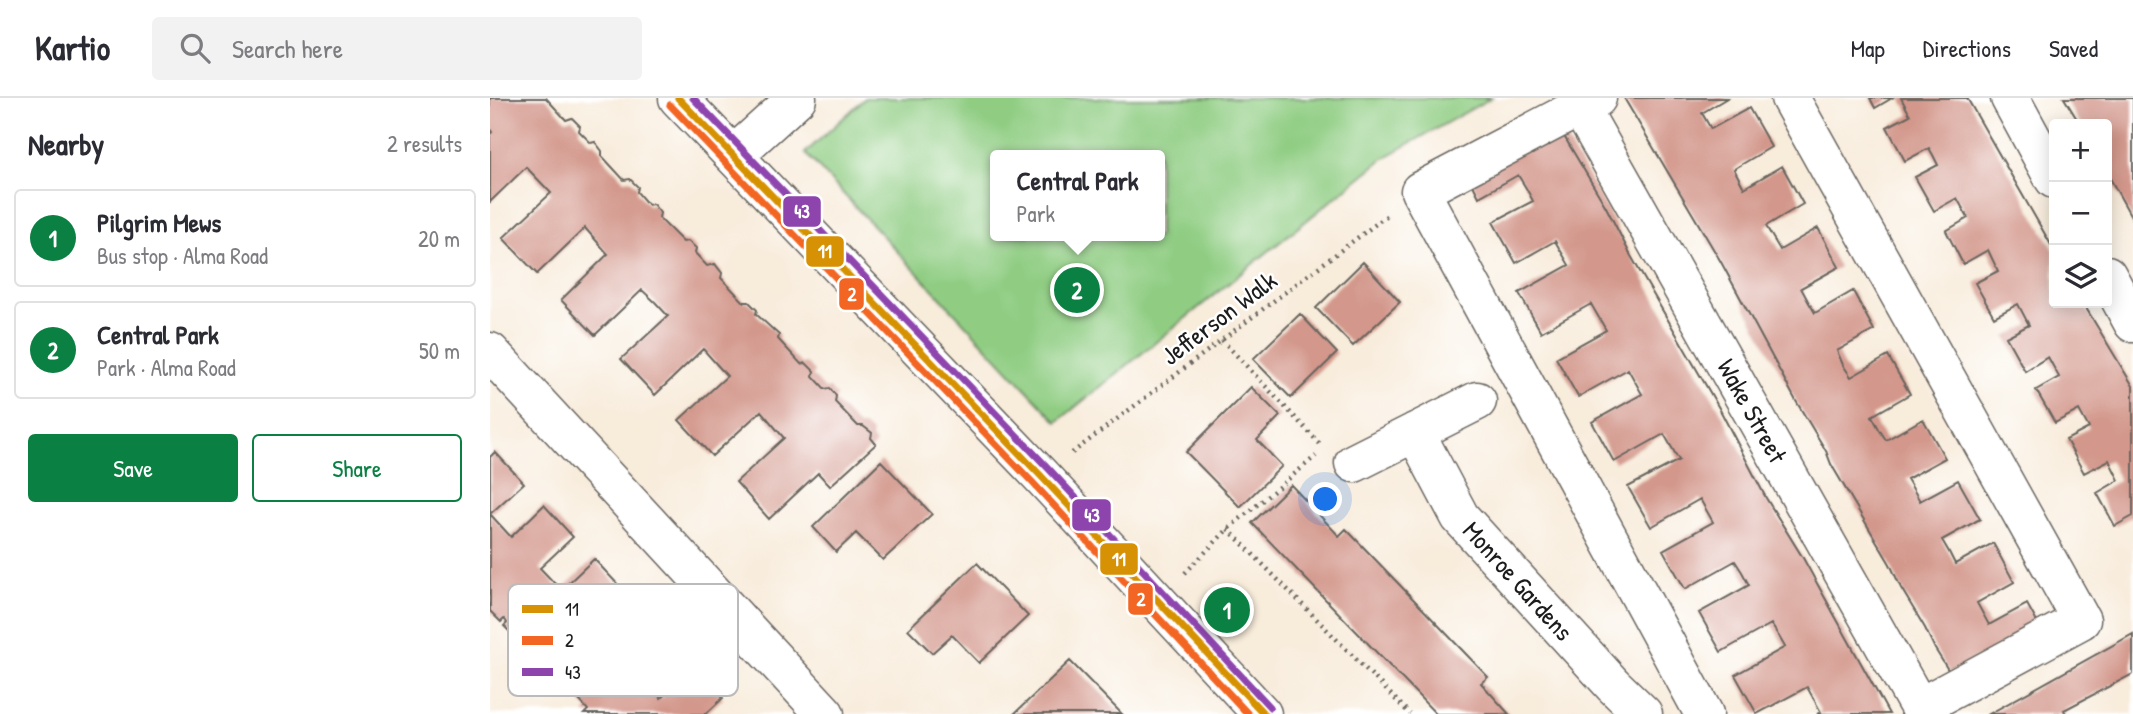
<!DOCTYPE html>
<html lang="en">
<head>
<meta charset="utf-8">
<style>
	:root { --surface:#fff; --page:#f2f2f3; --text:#2b2b33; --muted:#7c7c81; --line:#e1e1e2; --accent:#0b8043 }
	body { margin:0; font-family:"Patrick Hand",sans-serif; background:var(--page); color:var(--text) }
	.controls { position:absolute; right:21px; top:21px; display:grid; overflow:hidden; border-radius:7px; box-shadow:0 4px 18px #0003 }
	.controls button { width:63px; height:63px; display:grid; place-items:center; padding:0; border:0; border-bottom:2px solid var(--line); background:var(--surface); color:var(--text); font:35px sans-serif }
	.you { position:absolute; left:836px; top:402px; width:24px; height:24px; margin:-18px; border:5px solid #fff; border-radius:50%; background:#1a73e8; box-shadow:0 0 0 10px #1a73e833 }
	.badge { display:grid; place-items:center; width:46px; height:46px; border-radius:50%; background:var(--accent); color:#fff; font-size:23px; font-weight:700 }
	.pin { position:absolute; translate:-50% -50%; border:4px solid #fff; box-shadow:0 2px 7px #0006 }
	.popup { position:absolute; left:500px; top:52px; width:175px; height:91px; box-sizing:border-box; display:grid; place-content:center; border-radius:7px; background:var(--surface); filter:drop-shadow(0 2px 5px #0005); font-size:23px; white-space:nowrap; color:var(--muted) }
	.popup b { font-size:26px; color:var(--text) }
	.popup::after { content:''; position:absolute; left:50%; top:100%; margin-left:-14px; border:14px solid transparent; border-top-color:var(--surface) }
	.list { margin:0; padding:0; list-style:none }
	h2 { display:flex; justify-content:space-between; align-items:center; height:91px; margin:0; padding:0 28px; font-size:30px }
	h2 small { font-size:23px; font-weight:400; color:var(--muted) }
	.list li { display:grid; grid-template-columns:46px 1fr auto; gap:21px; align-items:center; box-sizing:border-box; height:98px; margin:0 14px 14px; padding:0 14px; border:2px solid var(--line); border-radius:7px }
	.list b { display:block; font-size:26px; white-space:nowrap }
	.list p { margin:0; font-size:23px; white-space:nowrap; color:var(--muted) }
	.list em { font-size:23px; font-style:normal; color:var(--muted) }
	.actions { display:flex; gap:14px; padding:21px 28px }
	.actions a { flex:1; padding:16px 0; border:2px solid var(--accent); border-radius:7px; text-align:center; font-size:24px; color:var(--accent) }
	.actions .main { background:var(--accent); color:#fff }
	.icon { flex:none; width:38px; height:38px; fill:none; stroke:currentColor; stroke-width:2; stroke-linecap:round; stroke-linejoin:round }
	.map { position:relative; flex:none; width:1643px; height:616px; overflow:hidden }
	header { display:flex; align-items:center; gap:42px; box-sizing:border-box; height:98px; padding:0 35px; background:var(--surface); border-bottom:2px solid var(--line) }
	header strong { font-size:33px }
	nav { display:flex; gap:38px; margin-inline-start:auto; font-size:24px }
	.search { width:490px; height:63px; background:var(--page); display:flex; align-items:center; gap:18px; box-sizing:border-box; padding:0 24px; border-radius:7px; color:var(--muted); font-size:26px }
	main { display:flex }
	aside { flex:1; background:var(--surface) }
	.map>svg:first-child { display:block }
</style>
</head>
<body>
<header>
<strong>Kartio</strong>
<div class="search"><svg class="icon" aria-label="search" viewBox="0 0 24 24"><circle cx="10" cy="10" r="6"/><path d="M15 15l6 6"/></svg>Search here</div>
<nav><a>Map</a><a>Directions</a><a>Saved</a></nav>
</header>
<main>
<aside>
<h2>Nearby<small>2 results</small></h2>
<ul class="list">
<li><span class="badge">1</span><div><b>Pilgrim Mews</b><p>Bus stop · Alma Road</p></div><em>20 m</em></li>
<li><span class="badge">2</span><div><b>Central Park</b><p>Park · Alma Road</p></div><em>50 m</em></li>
</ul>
<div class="actions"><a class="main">Save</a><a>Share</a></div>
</aside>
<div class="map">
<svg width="1643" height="616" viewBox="0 0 1643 616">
	<rect width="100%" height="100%" fill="#fff"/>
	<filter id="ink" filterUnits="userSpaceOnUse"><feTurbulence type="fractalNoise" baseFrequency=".0143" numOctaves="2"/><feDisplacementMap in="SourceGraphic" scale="14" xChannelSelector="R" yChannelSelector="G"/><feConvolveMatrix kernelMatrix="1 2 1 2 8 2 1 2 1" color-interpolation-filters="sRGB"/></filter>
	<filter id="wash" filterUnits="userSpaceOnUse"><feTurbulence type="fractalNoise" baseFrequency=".00686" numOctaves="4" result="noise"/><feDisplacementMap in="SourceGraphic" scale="28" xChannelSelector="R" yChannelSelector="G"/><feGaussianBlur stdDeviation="1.57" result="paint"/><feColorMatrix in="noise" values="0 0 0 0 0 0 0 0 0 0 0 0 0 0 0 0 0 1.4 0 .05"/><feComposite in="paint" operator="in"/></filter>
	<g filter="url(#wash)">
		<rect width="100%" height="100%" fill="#f8ecdb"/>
		<!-- green -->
		<path fill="#90cd83" stroke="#567450" stroke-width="2" fill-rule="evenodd" d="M375 0H1001L894 60 567 324 315 55ZM505 57H669V138H505Z"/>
		<g id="blocks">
			<!-- building -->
			<path fill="#d3978b" d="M0 0H56L76 22 82 20 90 28 89 33 101 45 105 44 112 53V58L134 82 140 81 148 89 147 94 158 107 163 106 170 115 169 120 193 144 198 143 206 150 205 155 217 168 225 166 232 175 231 180 254 204H259L267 212 266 216 289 237 288 241 311 266 316 265 324 273 323 278 335 291 340 290 346 298 345 304 368 328H373L382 335 381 340 386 346 340 388 328 375 279 421 246 384 294 340 271 313 222 358 189 322 237 278 213 251 165 297 131 261 178 218 165 204 152 192 105 237 71 202 118 156 95 130 47 176 13 140 61 95 36 69 0 104V36L2 34 0 31Z
				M1134 0H1237L1212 15 1221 31 1259 10 1281 49 1244 71 1254 90 1292 68 1313 106 1276 128 1290 152 1328 130 1349 169 1311 190 1318 203 1325 215 1363 193 1384 232 1347 253 1353 267 1361 279 1398 258 1420 296 1382 318 1389 331 1396 342 1433 321 1455 360 1417 381 1430 403 1468 382 1490 421 1452 442 1459 454 1465 466 1503 445 1524 484 1487 505 1499 527 1537 506 1548 526 1460 575 1445 551 1435 530 1411 490 1400 466 1341 366 1336 353 1306 303 1231 164Z
				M1380 0H1402L1385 10Z
				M1411 0H1477L1564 152V205H1593L1643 288V418L1625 428 1607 395 1629 382 1619 362 1594 375 1576 342 1599 330 1589 312 1565 325 1546 292 1569 279 1558 259 1535 273 1516 239 1539 227 1528 206 1504 219 1485 185 1508 173 1498 152 1473 166 1456 133 1478 120 1467 100 1444 113 1425 79 1448 67 1443 57 1439 50 1415 63 1397 29 1420 17Z
				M1574 0H1643V122L1617 75V26H1590Z
				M1068 28 1116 109 1141 158 1229 310 1276 400 1313 460 1399 616H1327L1331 614 1317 589 1267 616 1245 577 1295 549 1288 537 1281 526 1231 554 1209 515 1259 487 1252 474 1245 463 1195 491 1173 452 1223 424 1210 401 1161 429 1138 389 1189 362 1174 336 1124 364 1102 324 1152 296 1138 271 1088 299 1066 260 1116 232 1101 206 1051 234 1029 195 1079 167 1065 143 1026 165 1003 124 1043 103 1036 90 1028 77 989 99 978 77Z
				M873 164 910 204 863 248 826 210Z
				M810 216 847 255 801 300 763 261Z
				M761 289 790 318 767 342 792 368 750 409 696 354Z
				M5 354 34 385 0 416 21 439 54 407 83 439 50 470 71 492 104 461 133 492 100 524 121 546 154 515 183 546 149 577 171 600 205 569 233 600 216 616H94L98 612 90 603 82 595 79 598 64 581 67 578 64 575 61 578 46 562 49 559 33 541 30 544 14 528 17 525 16 523 14 521 11 524 0 513V359Z
				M391 363 442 416 393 462 366 435 346 454 323 429Z
				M801 387 849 438 856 431 998 579 991 585 1019 616H946L810 475 762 425Z
				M487 465 538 518 489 565 462 537 442 555 418 531Z
				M1643 536V576L1574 612 1576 616H1499Z
				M580 563 632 616H524Z"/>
		</g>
	</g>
	<g filter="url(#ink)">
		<use href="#blocks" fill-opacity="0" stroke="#69655f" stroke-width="2"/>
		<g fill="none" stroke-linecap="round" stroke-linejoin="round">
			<defs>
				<path id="minor" d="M1107 0 930 93 1214 616
					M1300 0 1591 522 1430 609
					M1520 0 1564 81
					M1090 9 1433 616
					M244 57 307 0
					M1617 177 1643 225
					M0 254 335 616
					M925 334 970 419 1123 587 1153 616
					M864 365 987 303"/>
				<path id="major" d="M188 0 551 378 772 616"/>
			</defs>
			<!-- minor casing -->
			<use href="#minor" stroke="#69655f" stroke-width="41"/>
			<!-- major casing -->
			<use href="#major" stroke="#69655f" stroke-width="41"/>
			<!-- path -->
			<path stroke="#69655f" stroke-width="4.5" stroke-dasharray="2 5" stroke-linecap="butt" d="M732 242 830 346
				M582 355 899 116
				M738 431 920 616
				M695 475 738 431 826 358"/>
			<!-- minor -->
			<use href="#minor" stroke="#fff" stroke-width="38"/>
			<!-- major -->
			<use href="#major" stroke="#fff" stroke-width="38"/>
			<defs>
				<path id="bus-1" d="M188 0 551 378 774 616"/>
				<path id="bus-2" d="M180 7 543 385 758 616"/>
				<path id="bus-3" d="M203 0 559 371 780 609"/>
			</defs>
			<!-- bus-1 casing -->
			<use href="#bus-1" stroke="#fff" stroke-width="12"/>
			<!-- bus-2 casing -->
			<use href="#bus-2" stroke="#fff" stroke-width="12"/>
			<!-- bus-3 casing -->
			<use href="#bus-3" stroke="#fff" stroke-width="12"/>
			<!-- bus-1 -->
			<use href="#bus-1" stroke="#d69104" stroke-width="7"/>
			<!-- bus-2 -->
			<use href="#bus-2" stroke="#f26522" stroke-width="7"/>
			<!-- bus-3 -->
			<use href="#bus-3" stroke="#8e44ad" stroke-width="7"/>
		</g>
	</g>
	<g text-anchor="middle" stroke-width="5" stroke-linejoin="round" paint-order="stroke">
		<!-- street labels -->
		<g font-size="26" fill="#1c1c1c" stroke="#fff">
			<text transform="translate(729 220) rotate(-37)" y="9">Jefferson Walk</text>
			<text transform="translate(1262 313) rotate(61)" y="9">Wake Street</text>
			<text transform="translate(1028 483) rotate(48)" y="9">Monroe Gardens</text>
		</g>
	</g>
	<!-- legend -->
	<rect x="18" y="486" width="230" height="112" rx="10" fill="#fff" stroke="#bbb" stroke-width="2"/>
	<rect x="32" y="507" width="31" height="8" fill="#d69104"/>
	<rect x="32" y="538" width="31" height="9" fill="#f26522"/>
	<rect x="32" y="570" width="31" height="8" fill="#8e44ad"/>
	<g font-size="19" fill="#1c1c1c">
		<text x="75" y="518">11</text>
		<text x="75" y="549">2</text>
		<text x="75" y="581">43</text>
	</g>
	<g stroke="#fff" stroke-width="2.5">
		<rect x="292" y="97" width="40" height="33" rx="7" fill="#8e44ad"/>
		<rect x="315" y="137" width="40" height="33" rx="7" fill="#d69104"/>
		<rect x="348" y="179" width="27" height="34" rx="7" fill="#f26522"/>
		<rect x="581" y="400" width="41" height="34" rx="7" fill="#8e44ad"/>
		<rect x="609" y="444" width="40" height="34" rx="7" fill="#d69104"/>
		<rect x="637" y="484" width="27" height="34" rx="7" fill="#f26522"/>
	</g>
	<g font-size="19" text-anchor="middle" font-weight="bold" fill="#fff">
		<text x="312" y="120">43</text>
		<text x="335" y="160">11</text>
		<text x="362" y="203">2</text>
		<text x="602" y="424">43</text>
		<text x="629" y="468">11</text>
		<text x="651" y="508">2</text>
	</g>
</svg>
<div class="controls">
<button>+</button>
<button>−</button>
<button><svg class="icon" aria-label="layers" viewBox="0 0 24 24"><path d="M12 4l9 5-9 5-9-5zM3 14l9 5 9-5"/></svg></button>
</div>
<div class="you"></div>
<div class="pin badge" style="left:737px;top:512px">1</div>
<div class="pin badge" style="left:587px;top:192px">2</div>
<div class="popup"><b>Central Park</b>Park</div>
</div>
</main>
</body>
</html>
